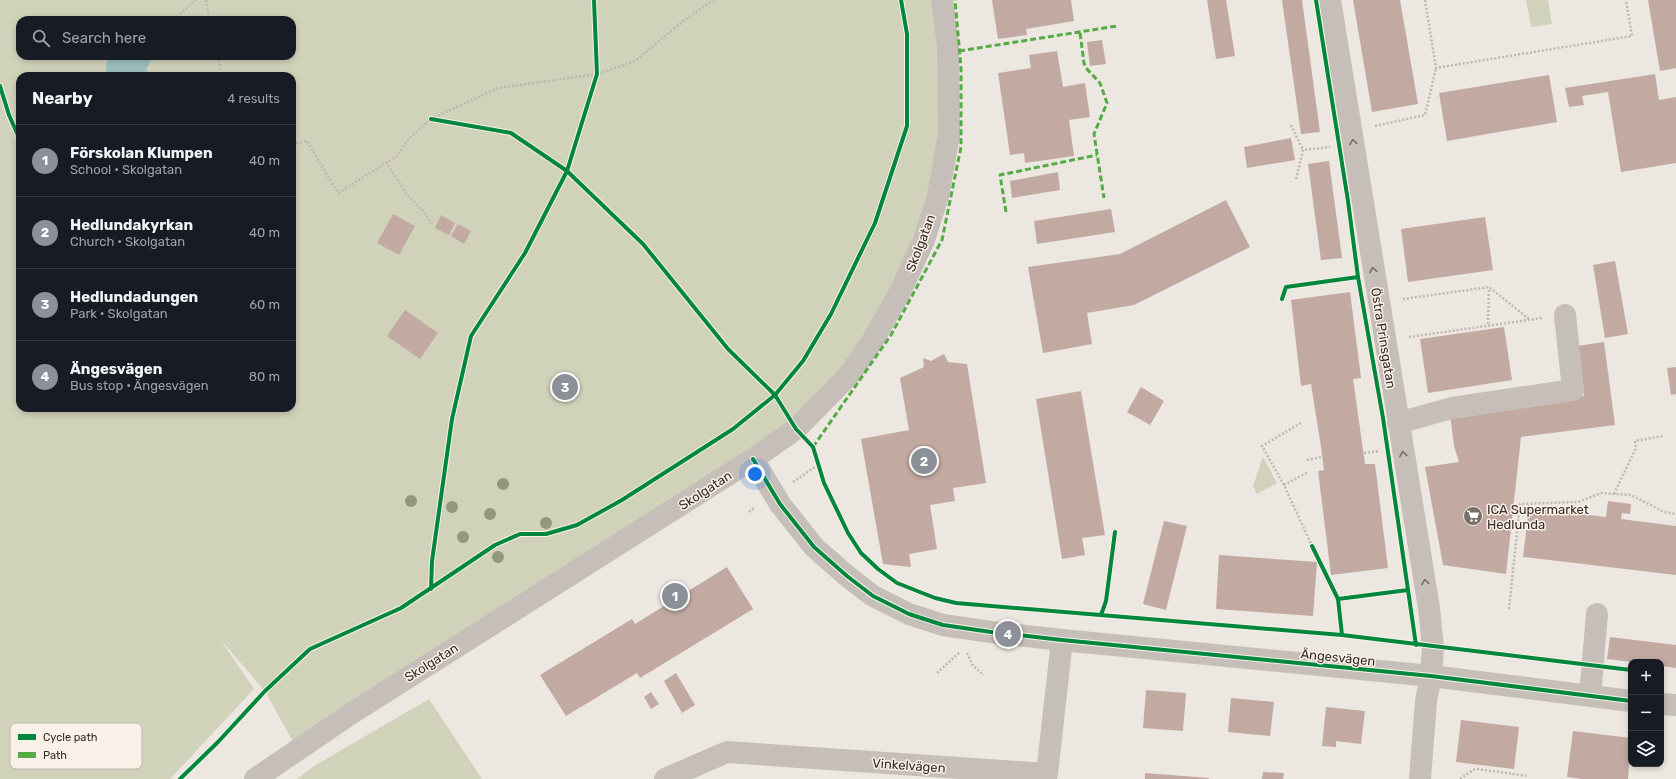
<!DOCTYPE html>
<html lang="en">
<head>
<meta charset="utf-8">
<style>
	:root { --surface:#171b24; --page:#242831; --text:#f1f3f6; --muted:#9ea1a6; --line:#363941; --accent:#8c9099 }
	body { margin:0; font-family:Rubik,sans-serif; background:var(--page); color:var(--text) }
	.controls { position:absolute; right:12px; bottom:12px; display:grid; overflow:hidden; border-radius:8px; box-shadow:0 2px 6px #0003 }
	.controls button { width:36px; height:36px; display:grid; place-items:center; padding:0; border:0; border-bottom:1px solid var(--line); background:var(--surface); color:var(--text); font:20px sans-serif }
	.you { position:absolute; left:755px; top:474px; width:14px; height:14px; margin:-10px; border:3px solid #fff; border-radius:50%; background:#1a73e8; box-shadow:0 0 0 6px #1a73e833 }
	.badge { display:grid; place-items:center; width:26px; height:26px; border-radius:50%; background:var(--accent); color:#fff; font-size:13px; font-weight:700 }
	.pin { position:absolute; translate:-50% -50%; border:2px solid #fff; box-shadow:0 1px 4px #0006 }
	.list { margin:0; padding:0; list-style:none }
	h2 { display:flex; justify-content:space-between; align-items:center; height:52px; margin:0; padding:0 16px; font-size:17px }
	h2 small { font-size:13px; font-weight:400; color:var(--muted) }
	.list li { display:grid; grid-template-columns:26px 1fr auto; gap:12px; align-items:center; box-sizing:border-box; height:72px; padding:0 16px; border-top:1px solid var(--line) }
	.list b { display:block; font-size:15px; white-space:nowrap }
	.list p { margin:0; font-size:13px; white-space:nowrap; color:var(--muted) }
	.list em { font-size:13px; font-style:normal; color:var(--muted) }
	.icon { flex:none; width:22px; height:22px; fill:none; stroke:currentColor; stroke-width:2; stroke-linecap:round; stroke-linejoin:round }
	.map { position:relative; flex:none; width:1676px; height:779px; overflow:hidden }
	.search { position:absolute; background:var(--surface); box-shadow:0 2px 6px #0003; left:16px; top:16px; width:280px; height:44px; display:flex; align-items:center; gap:10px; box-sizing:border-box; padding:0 14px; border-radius:12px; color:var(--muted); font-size:15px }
	.panel { position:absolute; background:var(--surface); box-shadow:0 2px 6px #0003; left:16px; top:72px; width:280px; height:340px; border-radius:12px }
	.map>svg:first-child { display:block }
</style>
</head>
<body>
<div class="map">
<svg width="1676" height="779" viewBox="0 0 1676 779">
	<rect width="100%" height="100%" fill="#ede7e1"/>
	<!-- green -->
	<path fill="#d0d3ba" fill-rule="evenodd" d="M0 0H942L949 135 900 292 796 429 297 749 265 691 220 639 254 689 170 779H0ZM20 20H292V56H20ZM20 76H292V408H20Z
		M1526 0H1548L1552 24 1531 27Z
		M1263 457 1277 483 1257 494 1253 486Z
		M429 699 482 779H297L314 766Z"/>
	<!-- water -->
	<path fill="#9cc1bf" d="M111 56H153V57L143 76H107C105 69 105 61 111 56Z"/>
	<!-- building -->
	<path fill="#c2a9a2" d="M992 0H1071L1074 21 1026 29 1027 35 998 39Z
		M1207 0H1226L1235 56 1216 59Z
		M1282 0H1302L1320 132 1301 134Z
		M1353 0H1400L1418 104 1372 112Z
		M1648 0H1676V68L1660 71Z
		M1102 40 1106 64 1090 66 1087 42Z
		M1057 51 1063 87 1085 83 1090 117 1069 120 1074 156 1025 163 1024 153 1010 155 998 73 1031 68 1029 55Z
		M1655 74 1659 100 1676 97V163L1621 172 1608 92 1582 96 1584 105 1569 107 1565 88Z
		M1549 75 1557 122 1447 141 1439 93Z
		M1291 138 1295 160 1247 168 1244 147Z
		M1329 161 1342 258 1321 260 1308 164Z
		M1058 172 1060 190 1012 198 1010 181Z
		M1226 200 1250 247 1134 305 1087 313 1092 344 1043 353 1028 267 1120 254Z
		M1111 209 1115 232 1037 244 1034 221Z
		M393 214 415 226 399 255 377 243Z
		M441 215 455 223 449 235 435 228Z
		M1485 217 1493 270 1408 282 1401 229Z
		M458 224 471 231 464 244 451 236Z
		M1615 261 1628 334 1605 338 1593 265Z
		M1350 292 1361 378 1353 379 1365 464H1375L1388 568 1331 575 1318 471 1324 470 1321 447 1311 384 1301 386 1291 300Z
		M405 310 438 333 420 359 387 336Z
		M1504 327 1512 380 1428 393 1420 339Z
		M1604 342 1615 425 1521 437 1506 574 1443 565 1425 467 1459 462 1454 446 1450 414 1584 396 1577 346Z
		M944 354 948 362 967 364 986 483 953 488 955 501 930 505 937 549 909 554 911 567 883 564 861 439 909 430 900 378 924 367 923 358 931 361Z
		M1676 367V394L1671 395 1667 368Z
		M1141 387 1164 401 1150 425 1127 412Z
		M1081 391 1105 535 1082 538 1085 555 1062 559 1036 399Z
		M1608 501 1631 504 1630 514 1622 513 1621 519 1676 526V575L1523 557 1529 508 1606 517Z
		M1164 521 1187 526 1166 610 1143 604Z
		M1219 555 1317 562 1313 616 1216 609Z
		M727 567 753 609 640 678 637 673 566 716 540 675 632 619 635 624Z
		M1610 637 1676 645V668L1661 666V662H1631L1607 659Z
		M676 673 695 705 682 713 664 681Z
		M1146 690 1186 693 1183 731 1143 728Z
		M651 692 659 704 651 709 644 697Z
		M1231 698 1274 702 1270 736 1228 732Z
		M1326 707 1365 711 1361 744 1336 741V747L1322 746Z
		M1461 720 1519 727 1514 769 1456 762Z
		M1573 731 1631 738 1628 779H1582L1567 777Z
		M1263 772 1284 773 1283 779H1262Z
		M1145 773 1209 778V779H1145Z"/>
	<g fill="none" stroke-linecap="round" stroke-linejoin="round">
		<!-- path -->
		<path stroke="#bfb7b2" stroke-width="2.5" stroke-dasharray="2 2" stroke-linecap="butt" d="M206 0 210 20
			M1425 0 1436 68 1632 36 1626 0
			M174 20 195 0
			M218 56 222 76
			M145 72 160 76
			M1291 125 1303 150
			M1375 126 1425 115 1436 68
			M292 144 307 141 338 193 397 156 409 138 431 119 498 88 597 74 635 61 686 19 713 0
			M386 162 408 196 423 211 432 224
			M1296 179 1303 150 1330 147
			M1403 299 1489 287 1529 319
			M1488 324 1489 288
			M1409 337 1542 318
			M1301 423 1262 446 1284 485 1312 546
			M1364 453 1379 451
			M1307 460 1322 457
			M793 482 818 465
			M1284 485 1308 472
			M1614 494 1636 448 1635 441 1663 436
			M749 512 754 508
			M1509 609 1520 504 1578 502 1601 493 1631 495 1664 512 1676 514
			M967 653 973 666 984 675
			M937 673 960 652
			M1460 779 1473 770 1477 769 1528 776"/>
		<!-- minor -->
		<path stroke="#c6beb9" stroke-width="22" d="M1330 0 1429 608 1433 647 1431 676 1426 701 1420 779
			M1398 423 1452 408 1573 390 1565 315
			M753 459 780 504 814 547 847 576 873 596 909 614 943 625 991 632 1062 640 1431 676 1631 701
			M1590 696 1597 614
			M1661 704 1676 705
			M255 779 352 713 753 459 796 429 850 374 873 340 900 292 924 240 938 196 949 135 948 47 942 0
			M665 779 727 752 1047 774 1062 640"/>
		<!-- quiet -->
		<path stroke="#55ab44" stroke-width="3" stroke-dasharray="6 3" stroke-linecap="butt" d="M1080 33 1084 63 1086 68 1100 83 1107 103 1094 134 1104 198
			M959 51 1117 26
			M1006 212 1000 175 1097 155
			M813 447 891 335 942 240 961 147V68L955 0"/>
		<defs>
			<path id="cycleway" d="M1316 0 1348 201 1358 277 1383 418 1416 645
				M0 86 9 115 20 140
				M431 119 511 133 567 171 643 244 728 349 775 395 796 429 813 447 824 483 848 533 861 553 878 569 897 583 935 598 956 603 1342 635 1631 670
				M1282 299 1286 287 1358 277
				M753 459 780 504 814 547 847 576 873 596 909 614 943 625 991 632 1062 640 1431 676 1631 701
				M1312 546 1338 599 1342 635
				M431 589 432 561 452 419 471 336 525 253 567 171 597 74 594 0
				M1338 599 1408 590
				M1101 615 1106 601 1115 532
				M180 779 218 742 265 691 310 649 401 608 495 545 520 534H546L577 525 622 500 733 429 775 395 803 361 831 314 875 223 907 126V34L901 0"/>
		</defs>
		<!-- cycleway casing -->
		<use href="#cycleway" stroke="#faf1e8" stroke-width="6"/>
		<!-- cycleway -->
		<use href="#cycleway" stroke="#00873e" stroke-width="4"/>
	</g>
	<!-- trees -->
	<g fill="#93987c">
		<circle cx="503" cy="484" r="6"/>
		<circle cx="411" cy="501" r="6"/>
		<circle cx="452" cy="507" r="6"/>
		<circle cx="490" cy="514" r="6"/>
		<circle cx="546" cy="523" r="6"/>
		<circle cx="463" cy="537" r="6"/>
		<circle cx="498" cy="557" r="6"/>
	</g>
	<!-- one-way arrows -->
	<defs><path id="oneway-chevron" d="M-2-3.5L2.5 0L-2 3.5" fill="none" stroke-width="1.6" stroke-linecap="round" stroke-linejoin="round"/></defs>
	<g stroke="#776e69">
		<use href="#oneway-chevron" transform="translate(1353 142) rotate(-99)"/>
		<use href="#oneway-chevron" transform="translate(1373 270) rotate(-99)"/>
		<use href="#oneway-chevron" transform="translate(1403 454) rotate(-99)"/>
		<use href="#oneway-chevron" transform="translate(1425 582) rotate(-99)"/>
	</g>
	<!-- icons -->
	<defs>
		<symbol id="supermarket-disc" viewBox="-11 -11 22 22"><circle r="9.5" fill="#776d69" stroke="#faf1e8"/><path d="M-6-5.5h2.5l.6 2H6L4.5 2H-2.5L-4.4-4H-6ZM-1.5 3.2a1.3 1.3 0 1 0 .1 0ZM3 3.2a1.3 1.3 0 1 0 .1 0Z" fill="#fff"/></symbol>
	</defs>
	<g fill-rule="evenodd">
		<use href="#supermarket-disc" x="1462" y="505" width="22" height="22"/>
	</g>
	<g text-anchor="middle" stroke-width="3" stroke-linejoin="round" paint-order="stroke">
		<!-- street labels -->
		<g font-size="13" fill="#372c28" stroke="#faf1e8">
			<text transform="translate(920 243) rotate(-69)" y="5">Skolgatan</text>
			<text transform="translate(1384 338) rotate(81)" y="5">Östra Prinsgatan</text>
			<text transform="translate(705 490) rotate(-33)" y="5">Skolgatan</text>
			<text transform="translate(1338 657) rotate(6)" y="5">Ängesvägen</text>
			<text transform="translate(431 662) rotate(-32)" y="5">Skolgatan</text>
			<text transform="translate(909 765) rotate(4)" y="5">Vinkelvägen</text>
		</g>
		<!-- poi labels -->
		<g font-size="13" fill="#372c28" stroke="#faf1e8" text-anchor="start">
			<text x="1487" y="514">ICA Supermarket<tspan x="1487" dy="15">Hedlunda</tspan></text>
		</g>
	</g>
	<!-- legend -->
	<rect x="10" y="723" width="132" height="46" rx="6" fill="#faf1e8" stroke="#c0b6ae" stroke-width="1"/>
	<rect x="18" y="734" width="18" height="6" fill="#00873e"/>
	<rect x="18" y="752" width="18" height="6" fill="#55ab44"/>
	<g font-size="11" fill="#372c28">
		<text x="43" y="741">Cycle path</text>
		<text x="43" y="759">Path</text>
	</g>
</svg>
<div class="controls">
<button>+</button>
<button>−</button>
<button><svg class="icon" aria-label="layers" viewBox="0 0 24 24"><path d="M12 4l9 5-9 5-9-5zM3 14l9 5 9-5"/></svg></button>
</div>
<div class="you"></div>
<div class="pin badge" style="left:675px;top:596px">1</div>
<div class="pin badge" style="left:924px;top:461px">2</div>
<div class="pin badge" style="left:565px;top:387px">3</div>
<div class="pin badge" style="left:1008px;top:634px">4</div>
<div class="search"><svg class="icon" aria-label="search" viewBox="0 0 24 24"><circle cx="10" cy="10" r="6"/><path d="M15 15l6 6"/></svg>Search here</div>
<section class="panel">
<h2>Nearby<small>4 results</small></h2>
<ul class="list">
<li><span class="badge">1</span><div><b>Förskolan Klumpen</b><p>School · Skolgatan</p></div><em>40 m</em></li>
<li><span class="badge">2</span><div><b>Hedlundakyrkan</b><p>Church · Skolgatan</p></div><em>40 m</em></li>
<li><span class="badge">3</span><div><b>Hedlundadungen</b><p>Park · Skolgatan</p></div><em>60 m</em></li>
<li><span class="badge">4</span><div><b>Ängesvägen</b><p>Bus stop · Ängesvägen</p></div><em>80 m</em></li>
</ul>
</section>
</div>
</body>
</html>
